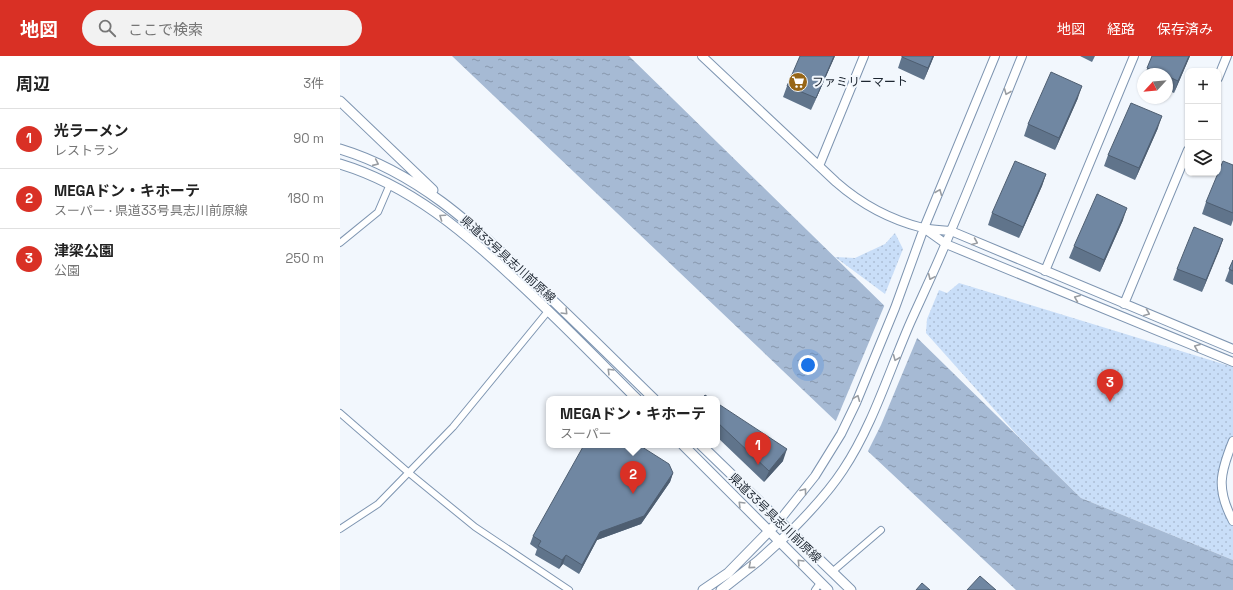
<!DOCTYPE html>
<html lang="ja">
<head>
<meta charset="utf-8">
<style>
	:root { --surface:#fff; --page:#f2f2f2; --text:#222; --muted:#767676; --line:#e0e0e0; --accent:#d93025 }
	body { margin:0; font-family:"Space Grotesk","Noto Sans JP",sans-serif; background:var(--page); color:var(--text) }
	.controls { position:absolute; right:12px; top:12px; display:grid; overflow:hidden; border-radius:8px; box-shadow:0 1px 3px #0004 }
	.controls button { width:36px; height:36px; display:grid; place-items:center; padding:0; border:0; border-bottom:1px solid var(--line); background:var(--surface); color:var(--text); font:20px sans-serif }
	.compass { position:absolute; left:797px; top:12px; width:36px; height:36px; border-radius:50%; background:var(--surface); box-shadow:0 1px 3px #0004; rotate:244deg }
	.you { position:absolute; left:468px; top:309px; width:14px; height:14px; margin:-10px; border:3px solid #fff; border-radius:50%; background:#1a73e8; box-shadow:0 0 0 6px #1a73e833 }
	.badge { display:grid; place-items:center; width:26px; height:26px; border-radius:50%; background:var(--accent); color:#fff; font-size:13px; font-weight:700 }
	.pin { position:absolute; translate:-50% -33px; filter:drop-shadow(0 1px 2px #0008) }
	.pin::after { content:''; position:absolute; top:21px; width:14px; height:12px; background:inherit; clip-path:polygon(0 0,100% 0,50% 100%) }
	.popup { position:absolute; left:206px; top:340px; width:174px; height:52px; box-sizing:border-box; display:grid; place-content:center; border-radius:8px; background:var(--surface); filter:drop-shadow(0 1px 3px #0005); font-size:13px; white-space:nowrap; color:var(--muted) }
	.popup b { font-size:15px; color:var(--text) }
	.popup::after { content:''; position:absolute; left:50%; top:100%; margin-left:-8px; border:8px solid transparent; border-top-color:var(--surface) }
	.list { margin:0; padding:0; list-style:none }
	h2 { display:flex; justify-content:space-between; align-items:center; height:52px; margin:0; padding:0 16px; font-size:17px }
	h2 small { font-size:13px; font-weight:400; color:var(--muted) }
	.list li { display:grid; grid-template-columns:26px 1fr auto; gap:12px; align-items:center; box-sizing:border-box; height:60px; padding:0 16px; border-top:1px solid var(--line) }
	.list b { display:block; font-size:15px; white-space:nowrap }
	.list p { margin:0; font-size:13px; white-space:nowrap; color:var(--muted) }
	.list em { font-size:13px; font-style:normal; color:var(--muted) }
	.icon { flex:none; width:22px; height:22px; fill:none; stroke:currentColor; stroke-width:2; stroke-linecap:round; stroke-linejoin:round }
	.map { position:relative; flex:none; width:893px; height:534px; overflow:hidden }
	header { display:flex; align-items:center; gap:24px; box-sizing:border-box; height:56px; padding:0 20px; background:var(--accent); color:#fff }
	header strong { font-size:19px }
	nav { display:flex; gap:22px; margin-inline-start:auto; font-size:14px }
	.search { width:280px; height:36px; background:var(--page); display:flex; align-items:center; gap:10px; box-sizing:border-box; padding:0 14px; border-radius:22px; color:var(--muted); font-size:15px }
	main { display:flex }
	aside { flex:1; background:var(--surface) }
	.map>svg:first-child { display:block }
</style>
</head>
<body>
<header>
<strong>地図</strong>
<div class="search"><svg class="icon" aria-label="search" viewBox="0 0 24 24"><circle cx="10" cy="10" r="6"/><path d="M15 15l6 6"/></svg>ここで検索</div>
<nav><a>地図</a><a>経路</a><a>保存済み</a></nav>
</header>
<main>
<aside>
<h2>周辺<small>3件</small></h2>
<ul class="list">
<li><span class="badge">1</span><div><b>光ラーメン</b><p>レストラン</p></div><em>90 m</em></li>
<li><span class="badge">2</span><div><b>MEGAドン・キホーテ</b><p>スーパー · 県道33号具志川前原線</p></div><em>180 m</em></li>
<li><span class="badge">3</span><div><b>津梁公園</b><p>公園</p></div><em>250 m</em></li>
</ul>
</aside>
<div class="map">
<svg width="893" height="534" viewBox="0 0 893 534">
	<defs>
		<pattern id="green-dots" width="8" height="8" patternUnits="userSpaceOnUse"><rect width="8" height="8" fill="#c9def8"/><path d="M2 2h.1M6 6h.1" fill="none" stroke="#acbed5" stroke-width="1.8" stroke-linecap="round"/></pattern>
		<pattern id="water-ripples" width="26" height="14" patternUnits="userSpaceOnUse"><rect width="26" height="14" fill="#a6bad4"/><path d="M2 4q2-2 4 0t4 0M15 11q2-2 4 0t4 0" fill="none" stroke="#8797ad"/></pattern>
	</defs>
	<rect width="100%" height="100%" fill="#f2f7fd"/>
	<!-- green -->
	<path fill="url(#green-dots)" d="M555 177 563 193 545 238 495 201 515 202 545 188Z
		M619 227 893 311V385L881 423 893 465V504L741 442 679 381 586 277 587 263 599 234 607 237Z"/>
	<!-- water -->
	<path fill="url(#water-ripples)" d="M112 0H289L741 442 893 504V534H676L503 372Z"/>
	<!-- pier -->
	<path fill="#f2f7fd" d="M545 248 578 280 541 369 527 397 495 367Z"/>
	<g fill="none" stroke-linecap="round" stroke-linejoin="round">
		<defs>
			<path id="minor" d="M0 187 38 156 50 128
				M0 357 69 417 135 471 229 534
				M0 473 38 448 113 371 209 254
				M492 516 541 474
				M475 534 480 527"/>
			<path id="tertiary" d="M362 0 496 126C521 148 551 164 583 172 592 174 602 174 611 175L893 293
				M878 22 887 0
				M479 110 524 0
				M585 173 606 188 893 306
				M705 215 794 0
				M784 248 848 94
				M893 385C880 417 876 433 893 465
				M439 465 475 420 501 378 516 347 555 252 584 172 655 0
				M450 476C469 457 488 437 503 414 533 369 549 315 571 265 584 236 598 207 610 177 635 118 658 59 682 0"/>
			<path id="secondary" d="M0 45 93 134
				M0 93C76 116 132 168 188 221 231 261 272 302 314 343
				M0 108C70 129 126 177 178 226 219 264 258 304 297 343
				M343 389 488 534
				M361 389 511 534
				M363 534 388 517 439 465
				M381 534 418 505 450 476"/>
		</defs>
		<!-- minor casing -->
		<use href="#minor" stroke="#7e95b1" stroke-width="8"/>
		<!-- tertiary casing -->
		<use href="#tertiary" stroke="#7e95b1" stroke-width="10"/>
		<!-- secondary casing -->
		<use href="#secondary" stroke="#7e95b1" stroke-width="11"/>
		<!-- minor -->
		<use href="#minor" stroke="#fff" stroke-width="6"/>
		<!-- tertiary -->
		<use href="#tertiary" stroke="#fff" stroke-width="8"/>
		<!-- secondary -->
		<use href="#secondary" stroke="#fff" stroke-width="9"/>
	</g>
	<!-- wall -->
	<path fill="#60748b" d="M495 0 471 54 443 41 447 30Z
		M562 0H594L584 24 558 12Z
		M740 0H755L752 6Z
		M812 0H850L834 37 827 34V18H805Z
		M738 42 715 94 684 80 688 68Z
		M818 72 795 124 764 110 768 99Z
		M893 109V164L891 170 862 158 866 146Z
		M706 118 702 130 679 182 648 169 652 157Z
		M783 164 760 216 729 202 734 190Z
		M883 183 862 236 833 224 837 213Z
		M893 204V229L885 225Z
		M377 347 443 405 424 426 377 381Z
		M333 417 330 426 301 468 257 484 239 518 223 508 219 513 195 499 197 493 190 488 193 480Z"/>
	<!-- shaded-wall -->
	<path fill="#4e5e71" d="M494 0H495L471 54 476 42Z
		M593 0H594L584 24 588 12Z
		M849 0H850L834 37 838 25Z
		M742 30 738 42 715 94 719 82Z
		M822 60 818 72 795 124 799 112Z
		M706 118 702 130 679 182 683 171Z
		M787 152 783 164 760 216 764 204Z
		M883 183 879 195 862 236 866 224Z
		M447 393 443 405 424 426 429 415Z
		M333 417 330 426 301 468 257 484 239 518 242 509 260 476Z
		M226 499 223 508 219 513 222 504Z"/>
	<!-- building -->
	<path fill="#7087a2" stroke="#4e5e71" d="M460 0H494L476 42 447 30Z
		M562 0H593L588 12 562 1Z
		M812 0H849L838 25 827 20V18H822L807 12Z
		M711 16 742 30 719 82 688 68Z
		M791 47 822 60 799 112 768 99Z
		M675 105 706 118 683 171 652 157Z
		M883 105 893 109V157L866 146Z
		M757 138 787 152 764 204 734 190Z
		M854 171 883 183 866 224 837 213Z
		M893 204V215L889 213Z
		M365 339 371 343H362Z
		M377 347 447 393 429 415 377 366Z
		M244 389H299L329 408 333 417 304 460 260 476 242 509 226 499 222 504 198 490 201 485 193 480Z
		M640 520 656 534H627Z
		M582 527 590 534H576Z"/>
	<!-- one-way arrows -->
	<defs><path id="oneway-chevron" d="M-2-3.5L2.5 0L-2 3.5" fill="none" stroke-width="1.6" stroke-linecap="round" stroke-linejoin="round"/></defs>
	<g stroke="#999da2">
		<use href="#oneway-chevron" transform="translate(667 36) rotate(112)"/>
		<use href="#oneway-chevron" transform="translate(36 107) rotate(24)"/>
		<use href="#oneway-chevron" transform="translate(599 136) rotate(-68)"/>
		<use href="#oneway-chevron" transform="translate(102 161) rotate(-145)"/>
		<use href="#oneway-chevron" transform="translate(635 186) rotate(23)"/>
		<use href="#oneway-chevron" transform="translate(591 221) rotate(114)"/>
		<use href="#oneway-chevron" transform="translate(737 242) rotate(-158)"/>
		<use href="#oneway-chevron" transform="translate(225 256) rotate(45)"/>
		<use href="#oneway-chevron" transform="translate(807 257) rotate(22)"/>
		<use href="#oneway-chevron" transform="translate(857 291) rotate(-158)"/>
		<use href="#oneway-chevron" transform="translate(556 302) rotate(112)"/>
		<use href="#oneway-chevron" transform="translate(270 315) rotate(-135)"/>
		<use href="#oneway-chevron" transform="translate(517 342) rotate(-68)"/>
		<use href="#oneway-chevron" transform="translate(464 435) rotate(-53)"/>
		<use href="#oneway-chevron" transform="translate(401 448) rotate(-135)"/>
		<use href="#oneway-chevron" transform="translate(460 506) rotate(-134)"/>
		<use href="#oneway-chevron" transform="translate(411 510) rotate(140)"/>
	</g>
	<!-- icons -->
	<defs>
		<symbol id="supermarket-disc" viewBox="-11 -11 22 22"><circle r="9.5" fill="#976617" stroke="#f2f7fd"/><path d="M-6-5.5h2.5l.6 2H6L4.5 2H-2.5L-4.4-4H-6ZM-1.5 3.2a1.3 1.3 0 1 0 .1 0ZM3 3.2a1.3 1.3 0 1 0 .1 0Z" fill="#fff"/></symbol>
	</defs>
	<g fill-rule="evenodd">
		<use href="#supermarket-disc" x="447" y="15" width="22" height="22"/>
	</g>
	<g text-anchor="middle" stroke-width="4" stroke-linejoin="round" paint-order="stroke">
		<!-- poi labels -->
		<g font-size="12" fill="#1d2631" stroke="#f2f7fd" text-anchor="start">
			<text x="472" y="30">ファミリーマート</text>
		</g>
		<!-- street labels -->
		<g font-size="12" fill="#1d2631" stroke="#f2f7fd">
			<text transform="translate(168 203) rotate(42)" y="4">県道33号具志川前原線</text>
			<text transform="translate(435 462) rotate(44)" y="4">県道33号具志川前原線</text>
		</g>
	</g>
</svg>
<div class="controls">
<button>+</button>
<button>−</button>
<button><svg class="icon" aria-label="layers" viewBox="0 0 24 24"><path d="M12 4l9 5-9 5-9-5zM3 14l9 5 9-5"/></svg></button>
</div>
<svg class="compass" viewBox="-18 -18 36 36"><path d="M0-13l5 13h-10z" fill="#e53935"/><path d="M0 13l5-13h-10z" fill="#767676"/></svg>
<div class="you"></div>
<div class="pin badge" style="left:418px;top:409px">1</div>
<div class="pin badge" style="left:293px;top:438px">2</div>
<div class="popup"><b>MEGAドン・キホーテ</b>スーパー</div>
<div class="pin badge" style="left:770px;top:346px">3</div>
</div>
</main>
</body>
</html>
